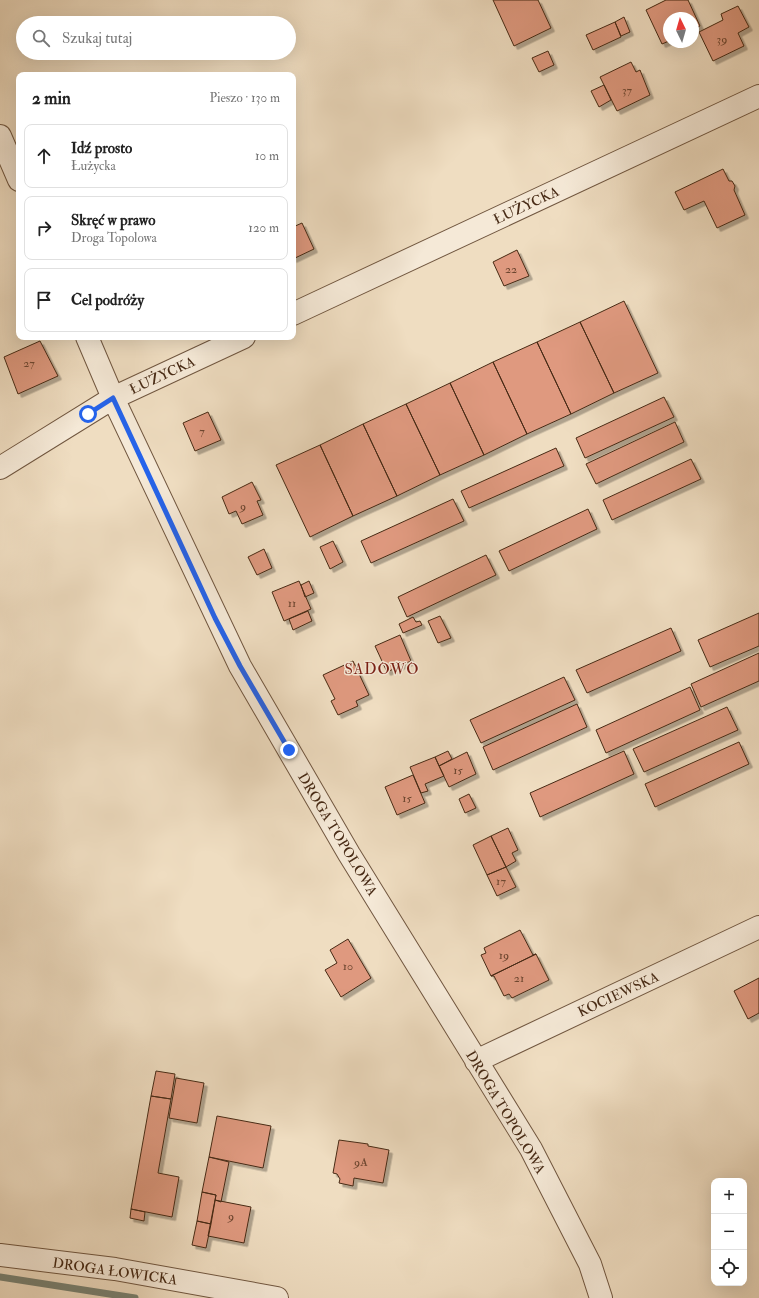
<!DOCTYPE html>
<html lang="pl">
<head>
<meta charset="utf-8">
<style>
	:root { --surface:#fff; --page:#f6f6f6; --text:#222; --muted:#767676; --line:#e0e0e0 }
	body { margin:0; font-family:"IM FELL Double Pica",serif; background:var(--page); color:var(--text) }
	.controls { position:absolute; right:12px; bottom:12px; display:grid; overflow:hidden; border-radius:8px; box-shadow:0 4px 16px #0002 }
	.controls button { width:36px; height:36px; display:grid; place-items:center; padding:0; border:0; border-bottom:1px solid var(--line); background:var(--surface); color:var(--text); font:20px sans-serif }
	.compass { position:absolute; left:663px; top:12px; width:36px; height:36px; border-radius:50%; background:var(--surface); box-shadow:0 4px 16px #0002; rotate:355deg }
	.stop { position:absolute; width:12px; height:12px; margin:-9px; border:3px solid #2563eb; border-radius:50%; background:#fff }
	.stop.end { background:#2563eb; border-color:#fff; box-shadow:0 1px 4px #0008 }
	.list { margin:0; padding:0; list-style:none }
	h2 { display:flex; justify-content:space-between; align-items:center; height:52px; margin:0; padding:0 16px; font-size:17px }
	h2 small { font-size:13px; font-weight:400; color:var(--muted) }
	.list li { display:grid; grid-template-columns:26px 1fr auto; gap:12px; align-items:center; box-sizing:border-box; height:64px; margin:0 8px 8px; padding:0 8px; border:1px solid var(--line); border-radius:8px }
	.list b { display:block; font-size:15px; white-space:nowrap }
	.list p { margin:0; font-size:13px; white-space:nowrap; color:var(--muted) }
	.list em { font-size:13px; font-style:normal; color:var(--muted) }
	.icon { flex:none; width:22px; height:22px; fill:none; stroke:currentColor; stroke-width:2; stroke-linecap:round; stroke-linejoin:round }
	.map { position:relative; flex:none; width:759px; height:1298px; overflow:hidden }
	.search { position:absolute; background:var(--surface); box-shadow:0 4px 16px #0002; left:16px; top:16px; width:280px; height:44px; display:flex; align-items:center; gap:10px; box-sizing:border-box; padding:0 14px; border-radius:22px; color:var(--muted); font-size:15px }
	.panel { position:absolute; background:var(--surface); box-shadow:0 4px 16px #0002; left:16px; top:72px; width:280px; height:268px; border-radius:8px }
	.map>svg:first-child { display:block }
</style>
</head>
<body>
<div class="map">
<svg width="759" height="1298" viewBox="0 0 759 1298">
	<defs>
		<filter id="shadow"><feDropShadow dx="3.5" dy="3.5" stdDeviation="0" flood-color="#0004"/></filter>
	</defs>
	<rect width="100%" height="100%" fill="#efddc1"/>
	<filter id="stains"><feTurbulence type="fractalNoise" baseFrequency=".005" numOctaves="4"/><feColorMatrix values="0 0 0 0 .2 0 0 0 0 .09 0 0 0 0 .02 0 0 0 .5 -.17"/></filter>
	<radialGradient id="worn" r=".72"><stop offset=".6" stop-color="#630" stop-opacity="0"/><stop offset="1" stop-color="#630" stop-opacity=".3"/></radialGradient>
	<g fill="none" stroke-linecap="round" stroke-linejoin="round">
		<!-- stream -->
		<path stroke="#798273" stroke-width="7" d="M0 1277 135 1298"/>
	</g>
	<!-- building -->
	<path fill="#df997f" stroke="#472a15" filter="url(#shadow)" d="M493 0H538L551 28 514 46Z
		M666 0H688L700 26 693 29V18H669V41L662 44 646 10Z
		M738 6 749 27 738 33 744 46 713 61 699 32 723 20 721 14Z
		M624 17 630 32 621 36 615 22Z
		M615 22 621 37 593 50 586 35Z
		M548 51 554 65 539 72 532 58Z
		M631 62 636 72 640 70 650 95 617 111 600 77Z
		M604 85 611 100 599 107 591 91Z
		M723 169 729 181H732L735 186 734 190 745 215 717 228 704 201 684 210 675 192Z
		M302 223 314 249 293 259V227Z
		M517 250 529 276 504 286 493 262Z
		M624 301 658 373 614 393 580 322Z
		M580 322 614 393 571 414 537 342Z
		M40 341 58 376 18 394 4 357Z
		M537 342 571 414 527 434 493 362Z
		M493 362 527 434 484 455 450 383Z
		M450 383 484 455 440 475 406 404Z
		M664 397 674 417 585 458 576 438Z
		M406 404 440 475 397 496 363 424Z
		M208 412 221 440 195 451 183 423Z
		M675 422 684 442 596 484 586 464Z
		M363 424 397 496 353 516 320 445Z
		M320 445 353 516 310 537 276 465Z
		M556 448 564 466 469 508 461 491Z
		M691 459 701 479 612 520 603 500Z
		M252 482 261 500 257 501 263 515 242 524 236 511 229 514 222 497Z
		M453 499 464 521 371 563 361 541Z
		M588 509 597 529 509 571 499 551Z
		M333 541 343 562 330 569 320 547Z
		M264 549 272 568 257 575 248 557Z
		M486 555 496 575 407 617 398 597Z
		M299 581 311 609 284 621 272 592Z
		M309 581 314 593 305 597 301 585Z
		M308 611 312 621 293 630 289 619Z
		M759 613V646L710 667 698 640Z
		M440 616 451 638 438 643 428 621Z
		M413 617 416 622 420 621 422 625 403 633 399 624Z
		M671 628 681 651 587 693 576 670Z
		M400 635 411 661 387 672 375 646Z
		M759 653V681L701 707 691 684Z
		M353 661 369 695 356 701 358 706 338 715 331 701 335 699 323 675Z
		M564 677 575 700 481 743 470 720Z
		M690 687 700 710 606 753 596 730Z
		M577 704 587 727 493 770 483 747Z
		M727 707 738 730 644 772 633 749Z
		M739 742 749 764 655 807 645 784Z
		M448 751 452 759 439 766 435 757Z
		M624 751 634 774 540 817 530 793Z
		M467 752 476 774 449 787 439 766Z
		M435 757 444 776 425 784 428 791 421 793 410 767Z
		M413 775 425 803 397 815 385 787Z
		M469 794 476 808 465 813 459 799Z
		M508 828 518 850 512 853 516 861 506 867 491 836Z
		M491 836 506 867 487 875 473 845Z
		M506 867 516 887 497 896 487 875Z
		M520 930 533 955 536 954 491 976 481 955 486 953 484 948Z
		M348 939 371 978 341 997 325 970 337 963 330 950Z
		M536 954 549 980 512 998 509 994 504 996 494 976H491Z
		M759 978V1013L748 1019 734 991Z
		M156 1071 175 1074 171 1099 151 1096Z
		M176 1078 204 1083 197 1123 169 1118Z
		M151 1096 171 1099 158 1173 179 1177 172 1217 131 1209Z
		M217 1116 271 1126 263 1168 209 1157Z
		M339 1140 368 1144V1146L389 1150 383 1183 354 1178 353 1186 339 1183 340 1179 337 1174 333 1173Z
		M209 1157 229 1162 221 1202 215 1200 216 1195 202 1192Z
		M202 1192 216 1195 211 1224 197 1221Z
		M215 1200 251 1207 244 1243 208 1236Z
		M131 1209 145 1212 144 1221 130 1218Z
		M197 1221 211 1224 206 1248 192 1245Z"/>
	<g fill="none" stroke-linecap="round" stroke-linejoin="round">
		<defs>
			<path id="street" d="M0 136 19 180
				M293 314 759 96
				M87 337 113 398 240 666 349 854 531 1149 590 1264 601 1298
				M0 468 113 398 244 337
				M476 1061 759 927
				M0 1255 115 1269 277 1298"/>
		</defs>
		<!-- street casing -->
		<use href="#street" stroke="#715740" stroke-width="24"/>
		<!-- street -->
		<use href="#street" stroke="#f5e9d7" stroke-width="22"/>
	</g>
	<g fill="none" stroke-linecap="round" stroke-linejoin="round">
		<!-- route -->
		<path stroke="#2563eb" stroke-width="5" d="M88 414 113 398 215 618 240 666 289 750"/>
	</g>
	<g text-anchor="middle" stroke-width="3" stroke-linejoin="round" paint-order="stroke">
		<!-- number labels -->
		<g font-size="12" fill="#6d4630">
			<text x="722" y="43">39</text>
			<text x="627" y="94">37</text>
			<text x="511" y="273">22</text>
			<text x="29" y="367">27</text>
			<text x="202" y="435">7</text>
			<text x="243" y="510">9</text>
			<text x="292" y="607">11</text>
			<text x="458" y="774">15</text>
			<text x="407" y="802">15</text>
			<text x="501" y="885">17</text>
			<text x="504" y="959">19</text>
			<text x="348" y="970">10</text>
			<text x="519" y="982">21</text>
			<text x="361" y="1166">9A</text>
			<text x="231" y="1220">9</text>
		</g>
		<!-- street labels -->
		<g font-size="14" fill="#472a15" stroke="#f5e9d7">
			<text transform="translate(526 205) rotate(-25)" y="5">ŁUŻYCKA</text>
			<text transform="translate(162 375) rotate(-25)" y="5">ŁUŻYCKA</text>
			<text transform="translate(338 834) rotate(59)" y="5">DROGA TOPOLOWA</text>
			<text transform="translate(618 994) rotate(-25)" y="5">KOCIEWSKA</text>
			<text transform="translate(506 1112) rotate(59)" y="5">DROGA TOPOLOWA</text>
			<text transform="translate(115 1271) rotate(8)" y="5">DROGA ŁOWICKA</text>
		</g>
		<!-- neighbourhood labels -->
		<g font-size="15" letter-spacing="1" fill="#7a1f14" stroke="#f5e9d7">
			<text x="382" y="674">SADOWO</text>
		</g>
	</g>
	<rect width="100%" height="100%" filter="url(#stains)"/>
	<rect width="100%" height="100%" fill="url(#worn)"/>
</svg>
<div class="controls">
<button>+</button>
<button>−</button>
<button><svg class="icon" aria-label="locate" viewBox="0 0 24 24"><circle cx="12" cy="12" r="6"/><path d="M12 2v4M12 18v4M2 12h4M18 12h4"/></svg></button>
</div>
<svg class="compass" viewBox="-18 -18 36 36"><path d="M0-13l5 13h-10z" fill="#e53935"/><path d="M0 13l5-13h-10z" fill="#767676"/></svg>
<div class="stop" style="left:88px;top:414px"></div>
<div class="stop end" style="left:289px;top:750px"></div>
<div class="search"><svg class="icon" aria-label="search" viewBox="0 0 24 24"><circle cx="10" cy="10" r="6"/><path d="M15 15l6 6"/></svg>Szukaj tutaj</div>
<section class="panel">
<h2>2 min<small>Pieszo · 130 m</small></h2>
<ul class="list">
<li><svg class="icon" aria-label="ahead" viewBox="0 0 24 24"><path d="M12 20V5M6 11l6-6 6 6"/></svg><div><b>Idź prosto</b><p>Łużycka</p></div><em>10 m</em></li>
<li><svg class="icon" aria-label="right" viewBox="0 0 24 24"><path d="M7 20v-9h11M14 6l5 5-5 5"/></svg><div><b>Skręć w prawo</b><p>Droga Topolowa</p></div><em>120 m</em></li>
<li><svg class="icon" aria-label="arrive" viewBox="0 0 24 24"><path d="M6 21V4h12l-3 4 3 4H6"/></svg><div><b>Cel podróży</b></div></li>
</ul>
</section>
</div>
</body>
</html>
